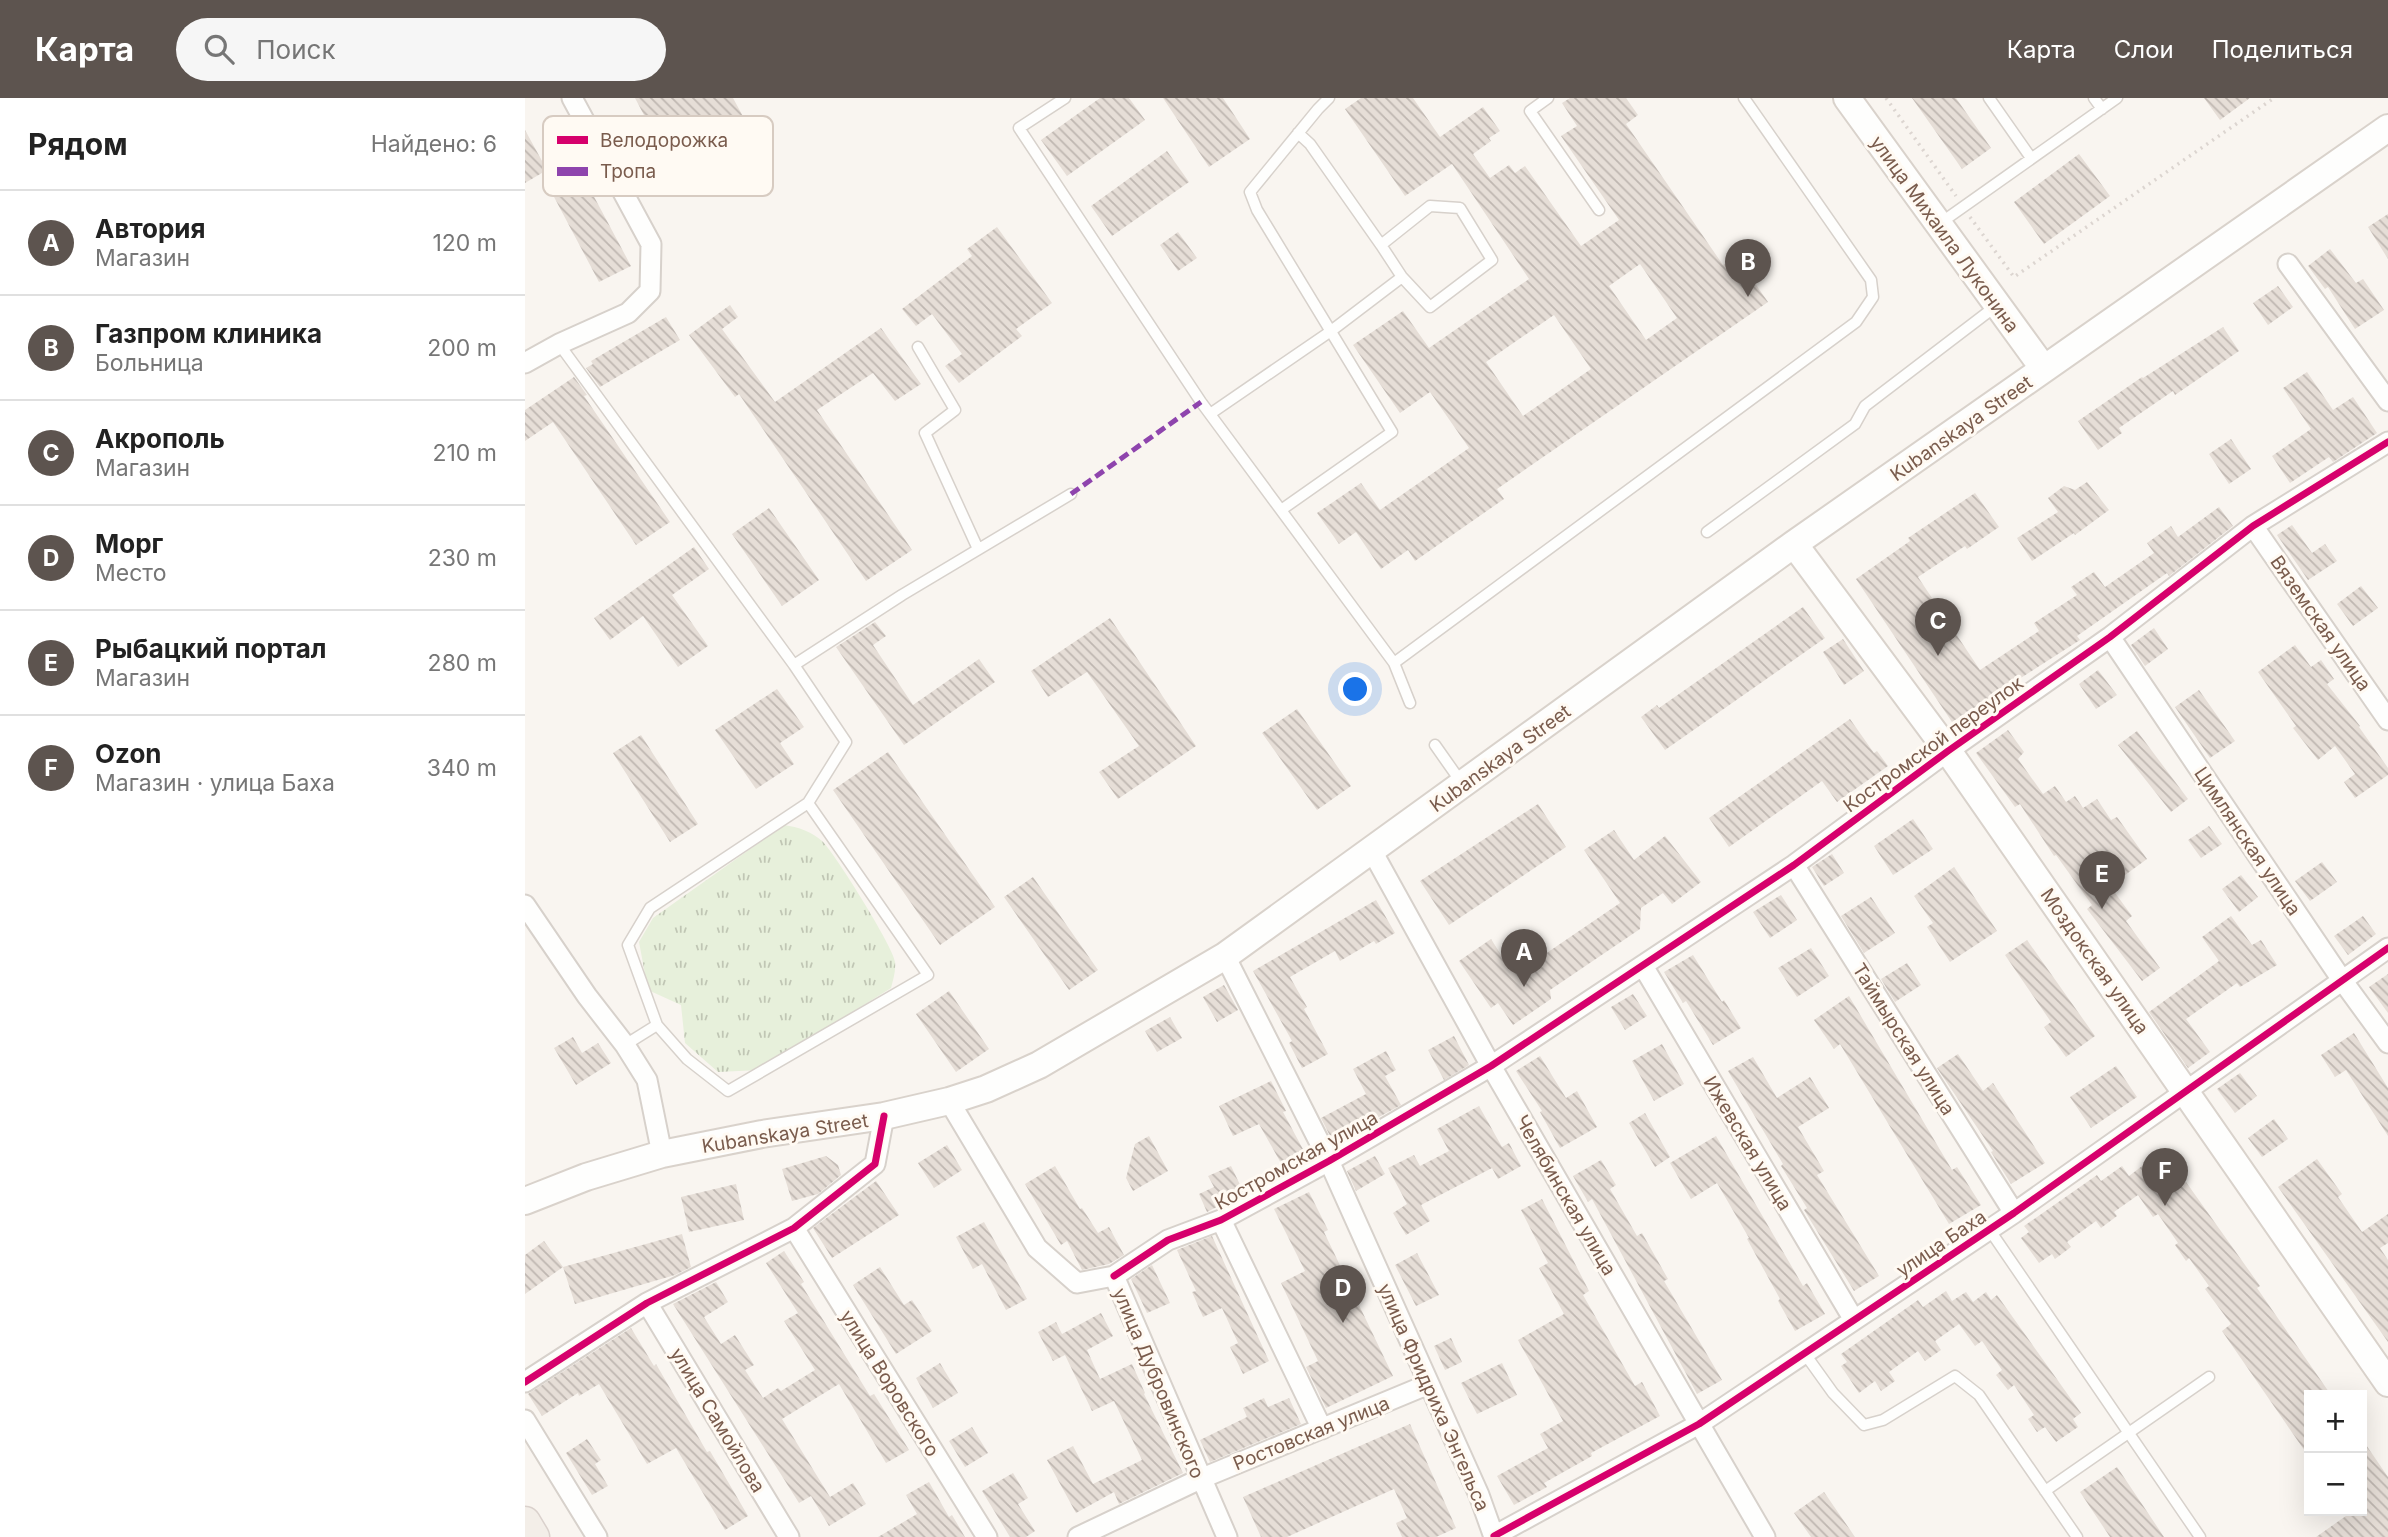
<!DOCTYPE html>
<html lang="ru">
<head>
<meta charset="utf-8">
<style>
	:root { --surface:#fff; --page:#f6f6f6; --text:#222; --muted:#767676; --line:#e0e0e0; --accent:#5d544f }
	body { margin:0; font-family:Inter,sans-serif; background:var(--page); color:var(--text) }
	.controls { position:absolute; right:21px; bottom:21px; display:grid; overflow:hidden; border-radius:0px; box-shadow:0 7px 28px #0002 }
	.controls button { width:63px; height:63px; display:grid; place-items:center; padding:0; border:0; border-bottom:2px solid var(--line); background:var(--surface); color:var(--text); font:35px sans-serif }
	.you { position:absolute; left:831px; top:592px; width:24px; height:24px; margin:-18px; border:5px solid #fff; border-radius:50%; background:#1a73e8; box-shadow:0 0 0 10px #1a73e833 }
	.badge { display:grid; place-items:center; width:46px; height:46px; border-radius:50%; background:var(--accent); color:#fff; font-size:23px; font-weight:700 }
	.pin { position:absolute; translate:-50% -58px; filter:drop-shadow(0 2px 4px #0008) }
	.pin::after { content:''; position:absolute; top:37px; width:24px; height:21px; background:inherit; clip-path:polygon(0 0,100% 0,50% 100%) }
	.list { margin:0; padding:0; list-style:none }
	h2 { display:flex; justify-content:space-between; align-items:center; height:91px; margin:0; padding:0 28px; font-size:30px }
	h2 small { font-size:23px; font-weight:400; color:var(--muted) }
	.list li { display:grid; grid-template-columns:46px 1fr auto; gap:21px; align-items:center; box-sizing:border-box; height:105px; padding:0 28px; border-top:2px solid var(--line) }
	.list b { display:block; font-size:26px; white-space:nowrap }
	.list p { margin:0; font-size:23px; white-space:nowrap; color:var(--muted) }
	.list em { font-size:23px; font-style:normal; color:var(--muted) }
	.icon { flex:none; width:38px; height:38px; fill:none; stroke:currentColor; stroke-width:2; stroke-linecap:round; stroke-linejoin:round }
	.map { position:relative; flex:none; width:1863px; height:1439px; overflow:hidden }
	header { display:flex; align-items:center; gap:42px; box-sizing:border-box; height:98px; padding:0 35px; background:var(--accent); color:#fff }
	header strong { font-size:33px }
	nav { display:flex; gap:38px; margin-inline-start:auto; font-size:24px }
	.search { width:490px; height:63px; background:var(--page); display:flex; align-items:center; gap:18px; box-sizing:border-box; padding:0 24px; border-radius:38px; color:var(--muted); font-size:26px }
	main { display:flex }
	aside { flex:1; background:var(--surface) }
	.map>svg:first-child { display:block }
</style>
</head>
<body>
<header>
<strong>Карта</strong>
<div class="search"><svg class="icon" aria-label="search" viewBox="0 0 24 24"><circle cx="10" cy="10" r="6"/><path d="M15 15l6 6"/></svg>Поиск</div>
<nav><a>Карта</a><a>Слои</a><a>Поделиться</a></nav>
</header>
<main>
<aside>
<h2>Рядом<small>Найдено: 6</small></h2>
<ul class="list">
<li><span class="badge">A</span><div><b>Автория</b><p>Магазин</p></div><em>120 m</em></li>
<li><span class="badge">B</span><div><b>Газпром клиника</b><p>Больница</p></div><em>200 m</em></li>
<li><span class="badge">C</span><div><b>Акрополь</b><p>Магазин</p></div><em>210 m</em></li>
<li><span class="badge">D</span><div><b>Морг</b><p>Место</p></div><em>230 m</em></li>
<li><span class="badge">E</span><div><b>Рыбацкий портал</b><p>Магазин</p></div><em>280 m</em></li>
<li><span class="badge">F</span><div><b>Ozon</b><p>Магазин · улица Баха</p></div><em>340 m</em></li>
</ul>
</aside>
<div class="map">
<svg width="1863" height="1439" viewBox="0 0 1863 1439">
	<defs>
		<pattern id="grass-tufts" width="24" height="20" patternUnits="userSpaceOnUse" patternTransform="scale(1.75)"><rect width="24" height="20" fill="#e7f0db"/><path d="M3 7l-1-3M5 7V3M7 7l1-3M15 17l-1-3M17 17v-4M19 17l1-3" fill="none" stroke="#c0c6b4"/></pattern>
		<pattern id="building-back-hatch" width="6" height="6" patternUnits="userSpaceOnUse" patternTransform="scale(1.75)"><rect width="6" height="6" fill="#e6ded7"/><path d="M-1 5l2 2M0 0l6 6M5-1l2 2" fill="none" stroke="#bfb7b1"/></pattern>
	</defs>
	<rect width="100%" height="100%" fill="#f9f5f0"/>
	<!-- grass -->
	<path fill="url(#grass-tufts)" d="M259 727C273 729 288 734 298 744 310 756 369 850 370 864 371 873 368 882 366 890L235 972 193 974 160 945 156 907 123 892 114 844 128 820Z"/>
	<!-- building -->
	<path fill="url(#building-back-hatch)" fill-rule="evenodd" d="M110 0H208L227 35 150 76Z
		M575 0H604L620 22 542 78 516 42Z
		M638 0H698L725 41 684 69Z
		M836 0H888L915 39 958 9 975 33 964 40 966 43 948 56 965 80 984 67 990 75 1000 68 1056 148 1094 122 1036 38 1052 28 1037 5 1045 0H1101L1113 17 1101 26 1198 167 1211 158 1243 204 972 391 979 401 890 463 883 452 856 471 831 434 814 446 792 415 836 385 855 412 944 350 905 294 875 315 828 247 878 213 904 250 1004 181 927 66 880 98 820 11ZM1115 166 1152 220 1121 242 1084 188ZM1029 217 1066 271 998 318 961 264Z
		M1387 0H1431L1466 50 1437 71Z
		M1679 0H1725L1695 22Z
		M0 32 22 72 0 85Z
		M642 53 664 84 587 138 566 108Z
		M1554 56 1585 98 1519 146 1489 104Z
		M50 63 106 168 74 184 19 80Z
		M1863 116V161L1843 129Z
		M472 129 527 205 491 231 497 238 434 285 420 268 437 256 407 216 391 228 377 211 447 158 442 151Z
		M653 134 672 160 653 173 635 147Z
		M1805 151 1831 185 1838 181 1859 212 1830 231 1803 189 1800 191 1783 168Z
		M1753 188 1768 209 1743 227 1728 205Z
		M205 207 213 219 197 231 250 304 356 230 396 286 370 303 348 275 292 312 387 452 341 483 214 296 210 299 164 237Z
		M141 219 155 242 75 289 61 270 68 266 66 263Z
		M1698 229 1714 253 1650 297 1648 293 1594 330 1597 335 1573 352 1553 323 1617 279 1618 280Z
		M1782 274 1808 312 1828 299 1852 335 1808 364 1804 359 1765 385 1747 358 1786 331 1758 290Z
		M49 279 62 297 59 298 145 424 111 447 28 324 0 343V312Z
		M1706 341 1726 371 1704 386 1684 356Z
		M1562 384 1584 412 1550 437 1549 435 1507 463 1492 440 1533 414 1523 400 1539 388 1550 392Z
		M1450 395 1474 429 1442 451 1440 448 1393 479 1455 572 1514 533 1509 525 1552 497 1546 489 1569 474 1580 489 1629 455 1622 445 1646 428 1653 439 1694 409 1708 428 1644 478 1642 475 1552 538 1555 542 1427 624 1331 481 1385 443 1383 440Z
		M244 410 294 482 257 508 207 436Z
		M1767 427 1787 455 1800 446 1812 463 1783 482 1752 437Z
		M169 449 184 471 147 497 183 548 153 569 118 518 85 542 69 520Z
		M1836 488 1853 510 1828 528 1812 506Z
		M1278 509 1300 540 1140 652 1116 619 1132 607 1134 610Z
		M585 520 671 648 593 701 574 674 614 648 562 574 523 599 506 573Z
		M350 524 361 538 348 547 388 607 454 561 470 584 379 647 311 549Z
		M1629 530 1643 551 1620 568 1606 547Z
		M1318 541 1339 573 1319 587 1298 554Z
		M1770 547 1786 569 1796 562 1809 581 1802 586 1835 628 1834 629 1863 670V677L1830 700 1819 684 1830 676 1810 648 1793 662 1768 630 1771 628 1733 574Z
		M1573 572 1592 597 1571 611 1554 586Z
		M252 591 279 629 255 645 269 666 231 691 190 632Z
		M1674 592 1710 643 1685 660 1650 609Z
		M772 611 826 688 792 712 737 635Z
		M1325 621 1349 655 1352 653 1363 668 1312 704 1297 683 1204 749 1184 720Z
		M1483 632 1499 654 1493 661 1518 696 1530 688 1541 704 1550 698 1558 710 1572 701 1586 722 1592 719 1622 761 1585 788 1607 818 1601 823 1635 870 1617 883 1562 811 1567 807 1531 757 1529 758 1495 706 1490 709 1451 655Z
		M1612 633 1663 701 1646 714 1593 647Z
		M116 637 173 726 145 744 88 655Z
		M363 654 470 809 415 847 308 692Z
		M1013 706 1041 749 924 827 895 783Z
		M1388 721 1408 751 1368 777 1349 748Z
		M1684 728 1697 746 1676 760 1663 742Z
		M1089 732 1109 762 1140 738 1176 784 1147 806 1138 795 1116 810 1115 831 1025 892 1026 901 988 927 973 905 966 910 934 863 966 841 978 860 996 848 1007 865 1095 805 1059 752Z
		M1307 756 1319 775 1299 788 1287 769Z
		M1797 764 1812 784 1785 803 1770 783Z
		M1429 769 1472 833 1425 864 1402 829 1408 825 1389 798Z
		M1716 777 1733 799 1714 814 1697 791Z
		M508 779 573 872 544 892 479 799Z
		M1256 797 1272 822 1245 840 1228 814Z
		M1346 799 1370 835 1339 855 1316 818Z
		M851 802 870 835 851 846 849 843 815 863 810 853 765 879 782 909 779 911 803 956 777 970 764 945 767 943 728 873Z
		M1706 818 1727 847 1736 842 1752 867 1715 889 1712 885 1661 921 1685 954 1663 970 1624 914 1694 863 1677 839Z
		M1838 818 1851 836 1823 857 1809 838Z
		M1502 842 1570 938 1541 959 1519 929 1526 924 1480 857Z
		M1286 850 1304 878 1272 899 1253 870Z
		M1168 857 1197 904 1199 902 1216 930 1188 947 1161 903 1158 905 1139 874Z
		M1382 865 1396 887 1370 904 1356 881Z
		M1863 876V915L1844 889Z
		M699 887 713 912 692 924 678 899Z
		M424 893 464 951 431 974 391 916Z
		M1108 896 1122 918 1100 932 1086 909Z
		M1324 898 1427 1072 1432 1069 1456 1107 1424 1126 1315 946 1309 951 1289 922Z
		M645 919 657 940 632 954 620 933Z
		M1829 935 1863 990V1038L1821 972 1810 979 1796 957Z
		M929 938 944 967 919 982 903 952Z
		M48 939 57 955 73 945 86 965 51 987 29 950Z
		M1137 946 1159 986 1129 1003 1107 963Z
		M861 953 871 972 860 978 876 1007 808 1044 796 1020 841 996 828 971Z
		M1433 956 1458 993 1468 985 1520 1065 1486 1086 1466 1054 1468 1053 1412 970Z
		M1015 958 1041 1000 1052 993 1072 1029 1035 1050 1015 1014 1017 1013 991 973Z
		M1228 959 1252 1000 1285 979 1304 1010 1273 1029 1299 1073 1292 1077 1354 1178 1329 1193 1279 1112 1282 1110 1256 1068 1258 1066 1203 973Z
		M1591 968 1612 999 1566 1030 1545 999Z
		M1715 975 1732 998 1710 1015 1692 991Z
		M746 983 761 1013 758 1014 780 1055 757 1067 734 1026 708 1038 694 1008Z
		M954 1008 977 1049 984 1045 996 1068 973 1081 967 1070 896 1107 905 1123 881 1137 868 1115 882 1106 863 1070 889 1057 895 1068 924 1053 912 1031Z
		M1120 1015 1145 1059 1130 1069 1104 1025Z
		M1749 1021 1763 1041 1737 1059 1723 1040Z
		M624 1038 643 1073 608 1093 601 1080 610 1046Z
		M1191 1038 1278 1188 1282 1185 1300 1216 1270 1233 1253 1203 1255 1201 1222 1141 1224 1140 1192 1085 1166 1101 1145 1065Z
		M422 1047 437 1072 409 1090 393 1065Z
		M301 1058 313 1067 316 1077 293 1096 267 1103 257 1071Z
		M850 1058 860 1076 831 1093 822 1073Z
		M1792 1061 1817 1096 1813 1099 1837 1134 1863 1116V1145L1855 1150 1863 1162V1244L1753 1089Z
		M1076 1062 1091 1087 1085 1091 1112 1138 1117 1135 1143 1181 1139 1183 1197 1282 1172 1296 1067 1101 1063 1104 1048 1078Z
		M1621 1065 1628 1075 1636 1069 1652 1090 1661 1084 1735 1188 1732 1190 1806 1297H1784V1359L1697 1233 1706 1226 1680 1191 1684 1188 1664 1160 1661 1163 1650 1147 1653 1145 1633 1116 1628 1119 1613 1097 1589 1114 1592 1118 1576 1130 1571 1123 1542 1144 1546 1149 1530 1161 1527 1156 1514 1165 1496 1140 1504 1134 1499 1128 1572 1077 1576 1083 1597 1068 1604 1078Z
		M530 1068 555 1111 557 1110 573 1135 584 1129 599 1157 584 1166 557 1172 542 1143 536 1147 500 1086Z
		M706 1068 719 1095 682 1114 674 1096 689 1089 683 1078Z
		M351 1083 374 1117 307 1160 288 1130Z
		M211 1086 219 1122 164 1134 156 1099Z
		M784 1094 803 1132 799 1134 868 1278 801 1310 781 1269 793 1263 756 1185 780 1173 749 1111Z
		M1017 1101 1064 1193 1058 1197 1110 1288 1117 1284 1135 1318 1066 1355 1067 1358 1019 1385 1022 1389 989 1407 972 1378 1023 1350 1015 1336 1038 1323 993 1242 1039 1216 1014 1170 1023 1165 996 1112Z
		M459 1124 502 1201 481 1212 457 1166 448 1171 431 1139Z
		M157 1136 166 1169 150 1177 50 1206 38 1169Z
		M687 1138 744 1263 718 1276 705 1249 713 1245 697 1210 678 1219 667 1194 671 1193 652 1152Z
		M19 1143 38 1169 0 1196V1157Z
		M259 1153 279 1184 276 1186 345 1298 349 1296 384 1352 361 1365 314 1286 257 1321 305 1399 328 1385 341 1406 304 1428 286 1398 274 1405 148 1206 191 1184 203 1204 179 1219 196 1246 210 1237 229 1267 220 1272 238 1300 253 1290 256 1293 290 1272 259 1223 273 1215 241 1165Z
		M892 1155 914 1197 891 1208 870 1167Z
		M627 1167 645 1205 622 1215 606 1181Z
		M355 1169 379 1207 387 1202 407 1233 371 1256 328 1187Z
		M1421 1193 1427 1203 1441 1194 1448 1204 1461 1194 1466 1202 1472 1197 1556 1315 1548 1321 1553 1329 1531 1344 1520 1329 1512 1334 1503 1321 1509 1317 1489 1287 1483 1292 1471 1277 1477 1272 1457 1243 1450 1248 1434 1226 1410 1243 1416 1252 1400 1263 1393 1253 1364 1274 1370 1283 1356 1293 1350 1283 1334 1295 1316 1268 1322 1264 1316 1256 1393 1202 1398 1209Z
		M576 1215 588 1238 562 1252 575 1281 607 1266 620 1295 619 1296 658 1375 594 1406 589 1394 551 1415 522 1362 548 1348 568 1386 617 1362 589 1303 567 1313 540 1257 528 1263 513 1234 531 1224 537 1236Z
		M106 1230 129 1268 131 1266 182 1354 185 1353 223 1418 200 1432 151 1350 122 1366 74 1286 54 1298 53 1295 17 1318 3 1296Z
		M926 1240 937 1264 920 1272 909 1248Z
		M415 1265 433 1295 408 1310 391 1280Z
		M977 1265 992 1297 952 1316 936 1285Z
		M739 1300 743 1309 764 1300 776 1326 685 1364 675 1342 722 1319 718 1310Z
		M885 1326 931 1430 911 1439H877L871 1425 882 1420 869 1391 762 1439H736L718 1399Z
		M447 1329 463 1355 440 1369 424 1343Z
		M62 1341 76 1362 70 1366 83 1388 67 1397 41 1355Z
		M1837 1341 1863 1379V1439H1791L1828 1413H1837Z
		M1592 1369 1623 1415 1639 1439H1585L1555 1394Z
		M488 1375 503 1400 493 1406 510 1433 501 1439H485L457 1393Z
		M404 1384 424 1419 427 1417 440 1439H353L392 1416 381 1397Z
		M1299 1394 1330 1439H1286L1269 1415Z"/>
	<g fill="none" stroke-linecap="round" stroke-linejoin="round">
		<defs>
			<path id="service" d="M540 0 494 30 676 304 869 565
				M1023 0 1005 13 1074 112
				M1464 0 1506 60
				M1569 0 1577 11
				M1414 126 1592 0
				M856 147 877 179
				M34 246 269 567 377 497 546 396
				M393 249 430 312 400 335 453 451
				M685 316 806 233 877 179 905 209 967 162 935 110 905 108 856 147 785 46 773 35
				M756 412 867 334 732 112 725 94 793 11 804 0
				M1182 434 1330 326 1340 308 1471 208
				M885 605 869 565 1331 224 1348 199 1346 182 1219 0
				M910 647 936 684
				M132 927 103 847 125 810 283 705
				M100 947 132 927 162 961 203 993 403 877 283 705 321 644 269 567
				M1464 1131 1675 1439
				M1280 1256 1308 1295 1339 1327 1358 1322 1430 1278 1454 1297 1552 1439
				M1520 1393 1684 1279"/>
			<path id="minor" d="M1763 166 1863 303
				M0 265 34 246 103 215 125 193 126 146 47 0
				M1728 428 1863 622
				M1585 539 1817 882 1863 945
				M847 753 966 968 1240 1439
				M1269 767 1489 1115
				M0 807 62 898 100 947 122 982 137 1056
				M700 858 804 1063 954 1397 969 1439
				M1118 868 1329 1222
				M424 1003 512 1150 552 1185 589 1178 702 1439
				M696 1122 797 1331
				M269 1130 462 1439
				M589 1178 643 1142 696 1122 804 1063 966 968 1269 767 1423 653 1585 539 1728 428 1863 344
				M122 1205 264 1439
				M0 1284 122 1205 269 1130 350 1066 359 1018
				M0 1322 72 1439
				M969 1438 1174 1326 1489 1115 1863 850
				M553 1439 675 1381 904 1286"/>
			<path id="secondary" d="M1322 0 1519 271
				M1269 446 1423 653 1863 1285
				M0 1103 61 1079 137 1056 237 1036 359 1018 424 1003 461 991 514 967 700 858 1269 446 1863 30"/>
			<path id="primary" d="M0 1424 9 1439"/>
		</defs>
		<!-- service casing -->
		<use href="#service" stroke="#d7d1cb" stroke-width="13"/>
		<!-- minor casing -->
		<use href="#minor" stroke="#d7d1cb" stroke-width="23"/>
		<!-- secondary casing -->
		<use href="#secondary" stroke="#d9d2cb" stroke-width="30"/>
		<!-- primary casing -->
		<use href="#primary" stroke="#dad1cc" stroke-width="33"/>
		<!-- path -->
		<path stroke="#dcd5d0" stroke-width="3.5" stroke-dasharray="2 5" stroke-linecap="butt" d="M1361 0 1431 98
			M1445 119 1489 179 1749 0"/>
		<!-- service -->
		<use href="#service" stroke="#fefefd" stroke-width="10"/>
		<!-- minor -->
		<use href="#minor" stroke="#fefefd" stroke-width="19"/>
		<!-- secondary -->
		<use href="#secondary" stroke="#fefefd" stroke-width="26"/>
		<!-- primary -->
		<use href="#primary" stroke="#f3eee8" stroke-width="30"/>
		<!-- quiet -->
		<path stroke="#8e44ad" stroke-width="5" stroke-dasharray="10 5" stroke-linecap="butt" d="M546 396 676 304"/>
		<defs>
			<path id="cycleway" d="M589 1178 643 1142 696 1122 804 1063 966 968 1269 767 1423 653 1585 539 1728 428 1863 344
				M0 1284 122 1205 269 1130 350 1066 359 1018
				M969 1438 1174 1326 1489 1115 1863 850"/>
		</defs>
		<!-- cycleway casing -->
		<use href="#cycleway" stroke="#fffaf3" stroke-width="11"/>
		<!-- cycleway -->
		<use href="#cycleway" stroke="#d6006c" stroke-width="7"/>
	</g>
	<g text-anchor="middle" stroke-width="6" stroke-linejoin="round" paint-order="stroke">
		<!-- street labels -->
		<g font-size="19" fill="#7a5c4d" stroke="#fffaf3">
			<text transform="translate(1420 136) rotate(54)" y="7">улица Михаила Луконина</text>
			<text transform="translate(1436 330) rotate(-35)" y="7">Kubanskaya Street</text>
			<text transform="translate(1796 525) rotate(55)" y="7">Вяземская улица</text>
			<text transform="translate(1408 646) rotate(-36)" y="7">Костромской переулок</text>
			<text transform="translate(975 660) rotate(-36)" y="7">Kubanskaya Street</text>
			<text transform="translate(1723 743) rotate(56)" y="7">Цимлянская улица</text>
			<text transform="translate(1570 863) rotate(55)" y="7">Моздокская улица</text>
			<text transform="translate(1379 941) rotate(58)" y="7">Таймырская улица</text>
			<text transform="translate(260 1035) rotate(-9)" y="7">Kubanskaya Street</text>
			<text transform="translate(1223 1045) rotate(59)" y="7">Ижевская улица</text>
			<text transform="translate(771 1062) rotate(-29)" y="7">Костромская улица</text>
			<text transform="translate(1041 1097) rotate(60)" y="7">Челябинская улица</text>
			<text transform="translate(1416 1145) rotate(-34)" y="7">улица Баха</text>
			<text transform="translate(365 1285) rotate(58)" y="7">улица Воровского</text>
			<text transform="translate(634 1285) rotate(67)" y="7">улица Дубровинского</text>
			<text transform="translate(909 1299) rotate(66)" y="7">улица Фридриха Энгельса</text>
			<text transform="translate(193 1322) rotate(59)" y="7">улица Самойлова</text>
			<text transform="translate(786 1335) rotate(-22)" y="7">Ростовская улица</text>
		</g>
	</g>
	<!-- legend -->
	<rect x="18" y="18" width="230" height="80" rx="10" fill="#fffaf3" stroke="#d7cbc1" stroke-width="2"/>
	<rect x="32" y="38" width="31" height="8" fill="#d6006c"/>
	<rect x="32" y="69" width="31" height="9" fill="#8e44ad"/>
	<g font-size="19" fill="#7a5c4d">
		<text x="75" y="49">Велодорожка</text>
		<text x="75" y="80">Тропа</text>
	</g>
</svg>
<div class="controls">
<button>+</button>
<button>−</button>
</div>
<div class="you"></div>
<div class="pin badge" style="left:999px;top:889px">A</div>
<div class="pin badge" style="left:1223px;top:199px">B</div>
<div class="pin badge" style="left:1413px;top:558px">C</div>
<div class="pin badge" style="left:818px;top:1225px">D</div>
<div class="pin badge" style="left:1577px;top:811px">E</div>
<div class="pin badge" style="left:1640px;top:1108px">F</div>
</div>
</main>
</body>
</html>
